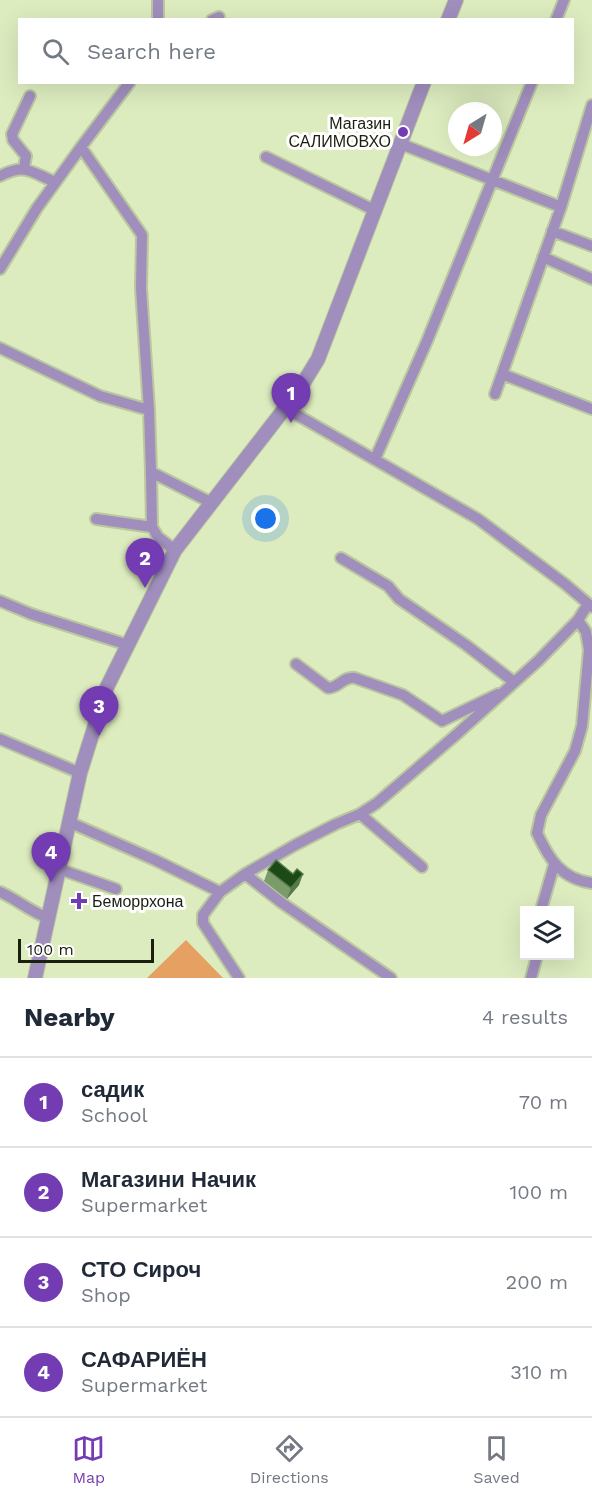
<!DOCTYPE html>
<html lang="en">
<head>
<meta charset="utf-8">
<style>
	:root { --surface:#fff; --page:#f2f2f3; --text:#1f2937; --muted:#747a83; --line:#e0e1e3; --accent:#743cb2 }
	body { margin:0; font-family:"Work Sans",sans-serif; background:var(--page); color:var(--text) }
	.controls { position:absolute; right:18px; bottom:18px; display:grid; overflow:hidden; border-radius:0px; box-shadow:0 6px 24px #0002 }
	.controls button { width:54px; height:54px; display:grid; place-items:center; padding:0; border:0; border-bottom:2px solid var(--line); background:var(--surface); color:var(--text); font:30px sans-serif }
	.compass { position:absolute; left:448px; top:102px; width:54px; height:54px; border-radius:50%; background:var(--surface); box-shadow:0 6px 24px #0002; rotate:217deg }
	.scale { position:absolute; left:18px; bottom:15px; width:136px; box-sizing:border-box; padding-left:6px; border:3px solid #1b1f0f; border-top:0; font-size:16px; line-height:21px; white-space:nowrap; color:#1b1f0f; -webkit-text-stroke:4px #fff; paint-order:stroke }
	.you { position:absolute; left:266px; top:519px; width:21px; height:21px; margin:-15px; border:4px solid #fff; border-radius:50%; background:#1a73e8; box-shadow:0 0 0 9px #1a73e833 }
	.badge { display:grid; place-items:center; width:39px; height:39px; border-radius:50%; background:var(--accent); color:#fff; font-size:20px; font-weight:700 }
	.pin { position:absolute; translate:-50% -50px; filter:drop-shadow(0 2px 3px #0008) }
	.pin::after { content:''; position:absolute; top:32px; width:21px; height:18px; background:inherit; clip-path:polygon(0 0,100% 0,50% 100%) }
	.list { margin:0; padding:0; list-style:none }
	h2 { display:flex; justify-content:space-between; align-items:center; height:78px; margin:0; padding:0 24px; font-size:26px }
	h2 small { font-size:20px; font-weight:400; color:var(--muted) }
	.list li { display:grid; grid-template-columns:39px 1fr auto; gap:18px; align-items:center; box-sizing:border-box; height:90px; padding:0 24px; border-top:2px solid var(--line) }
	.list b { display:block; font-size:22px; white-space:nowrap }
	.list p { margin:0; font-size:20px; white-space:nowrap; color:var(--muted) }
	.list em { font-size:20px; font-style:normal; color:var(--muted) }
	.icon { flex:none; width:33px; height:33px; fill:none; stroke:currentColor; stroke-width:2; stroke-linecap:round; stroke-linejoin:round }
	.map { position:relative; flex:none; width:592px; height:978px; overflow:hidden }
	.search { position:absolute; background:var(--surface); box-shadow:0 6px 24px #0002; left:18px; right:18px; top:18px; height:66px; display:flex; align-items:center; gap:15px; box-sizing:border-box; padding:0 21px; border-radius:0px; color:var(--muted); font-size:22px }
	.sheet { height:438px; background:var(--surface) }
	nav { display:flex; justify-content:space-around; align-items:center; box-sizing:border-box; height:84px; border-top:2px solid var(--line); background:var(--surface); font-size:16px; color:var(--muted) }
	nav a { display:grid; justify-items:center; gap:3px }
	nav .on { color:var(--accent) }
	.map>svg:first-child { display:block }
</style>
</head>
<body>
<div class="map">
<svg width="592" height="978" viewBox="0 0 592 978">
	<rect width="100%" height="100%" fill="#ddecbf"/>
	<!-- green -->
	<path fill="#e6a162" d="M186 940 223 978H147Z"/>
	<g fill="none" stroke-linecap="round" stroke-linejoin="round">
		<defs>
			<path id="minor" d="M158 20V0
				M212 20 219 17
				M556 20 564 0
				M130 82 81 147 142 235 141 288 149 410 151 472 212 503
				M401 144 561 207
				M266 157 374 210
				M24 168 26 156 13 140 12 134 30 96
				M0 176C25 163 31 172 55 182
				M552 231 592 246
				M543 257 592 279
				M0 269 37 208 81 147
				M0 348 100 396 149 410
				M502 374 592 409
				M495 394 561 207 592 105
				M285 408 478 519 565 584 592 607
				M375 459 427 341 532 82
				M151 472 152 527 158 537 175 550
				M96 519 152 527
				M341 558 388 586 399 599 466 645 514 682
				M0 601 31 614 128 645
				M578 620 586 632 589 650 582 726 575 751 541 815 537 833C549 859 561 879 592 883
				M296 664 328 688C339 688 343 676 355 678L403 695 442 721 498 694
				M0 739 80 773
				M360 814 422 867
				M69 822 155 860 220 892 245 874 295 845 336 824 360 814 377 803 457 734 538 661 578 620 588 604
				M59 869 116 889
				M245 874 282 903 391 978
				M0 892C18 900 29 911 48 918
				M220 892 203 915V923L239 978
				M541 910 554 865
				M531 978 537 956"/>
			<path id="tertiary" d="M448 20 456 0
				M35 978 80 773 107 687 175 550 299 390 318 359 424 82"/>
		</defs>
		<!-- minor casing -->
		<use href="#minor" stroke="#bac79f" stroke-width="14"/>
		<!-- tertiary casing -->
		<use href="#tertiary" stroke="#bac79f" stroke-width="16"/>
		<!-- minor -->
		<use href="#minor" stroke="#a08ebd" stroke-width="10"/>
		<!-- tertiary -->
		<use href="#tertiary" stroke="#a08ebd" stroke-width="14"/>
	</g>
	<!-- wall -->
	<path fill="#7c9b6b" d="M268 870 293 874 299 885 287 899 264 881Z"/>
	<!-- shaded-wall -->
	<path fill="#557b49" d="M303 874 299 885 287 899 291 888Z"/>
	<!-- building -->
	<path fill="#1b4a17" stroke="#557b49" stroke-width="1.5" d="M276 860 293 874 297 869 303 874 291 888 268 870Z"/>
	<!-- markers -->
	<g fill="#743cb2" stroke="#fff" stroke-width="2">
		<circle cx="403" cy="132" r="6"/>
		<path d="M76 892h6v6h6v6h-6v6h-6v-6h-6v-6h6z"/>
	</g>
	<g text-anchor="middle" stroke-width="6" stroke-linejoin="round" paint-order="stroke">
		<!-- poi labels -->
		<g font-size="16" fill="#1b1f0f" stroke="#fff" text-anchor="end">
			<text x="391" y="129">Магазин<tspan x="391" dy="18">САЛИМОВХО</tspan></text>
			<text x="92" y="907" text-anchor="start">Беморрхона</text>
		</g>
	</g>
</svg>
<div class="controls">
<button><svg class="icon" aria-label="layers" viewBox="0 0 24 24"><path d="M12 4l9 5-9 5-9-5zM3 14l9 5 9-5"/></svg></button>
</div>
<svg class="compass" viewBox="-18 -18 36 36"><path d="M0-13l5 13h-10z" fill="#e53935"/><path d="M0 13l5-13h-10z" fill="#747a83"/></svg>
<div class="scale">100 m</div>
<div class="you"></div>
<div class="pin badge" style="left:291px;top:423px">1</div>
<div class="pin badge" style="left:145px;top:588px">2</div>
<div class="pin badge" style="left:99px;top:736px">3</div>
<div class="pin badge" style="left:51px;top:882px">4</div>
<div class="search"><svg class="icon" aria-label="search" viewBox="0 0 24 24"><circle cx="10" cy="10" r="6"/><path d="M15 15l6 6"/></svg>Search here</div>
</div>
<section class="sheet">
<h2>Nearby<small>4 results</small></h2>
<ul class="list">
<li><span class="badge">1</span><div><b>садик</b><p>School</p></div><em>70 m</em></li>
<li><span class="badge">2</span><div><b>Магазини Начик</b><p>Supermarket</p></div><em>100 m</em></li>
<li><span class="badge">3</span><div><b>СТО Сироч</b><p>Shop</p></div><em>200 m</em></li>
<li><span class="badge">4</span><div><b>САФАРИЁН</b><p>Supermarket</p></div><em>310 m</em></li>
</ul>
</section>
<nav>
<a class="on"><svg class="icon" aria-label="map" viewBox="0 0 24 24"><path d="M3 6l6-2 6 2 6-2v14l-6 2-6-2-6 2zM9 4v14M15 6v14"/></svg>Map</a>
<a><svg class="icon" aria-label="directions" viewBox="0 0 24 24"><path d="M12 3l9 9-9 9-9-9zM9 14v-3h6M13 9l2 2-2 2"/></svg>Directions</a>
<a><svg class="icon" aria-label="saved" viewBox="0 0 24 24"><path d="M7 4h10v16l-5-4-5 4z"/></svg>Saved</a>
</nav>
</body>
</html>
